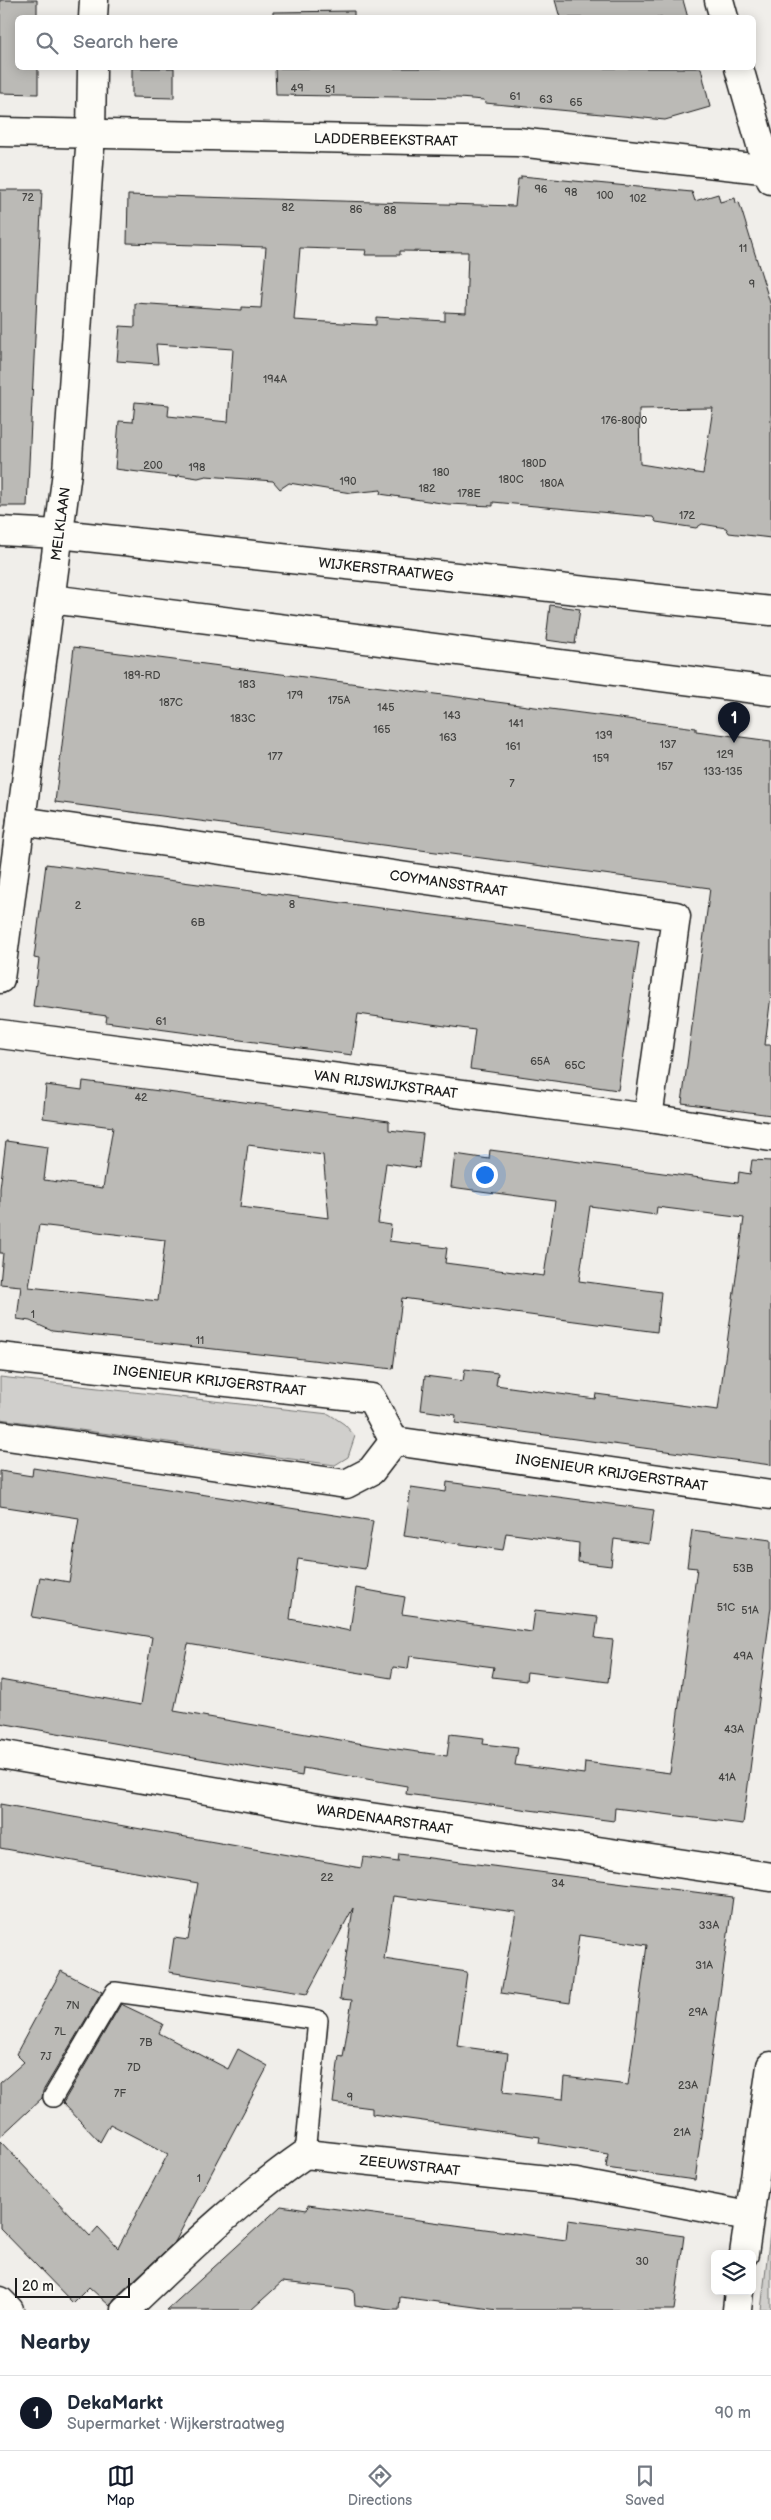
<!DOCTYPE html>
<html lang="en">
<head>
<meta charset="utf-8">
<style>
	:root { --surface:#fff; --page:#f2f2f3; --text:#1f2937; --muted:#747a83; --line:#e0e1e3; --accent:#111827 }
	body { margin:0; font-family:"Balsamiq Sans",sans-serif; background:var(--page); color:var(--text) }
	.controls { position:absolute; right:15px; bottom:15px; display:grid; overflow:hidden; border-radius:8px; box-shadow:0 2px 12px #0003 }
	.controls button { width:45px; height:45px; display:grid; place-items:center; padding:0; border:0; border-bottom:1px solid var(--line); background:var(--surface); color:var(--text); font:25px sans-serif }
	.scale { position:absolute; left:15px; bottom:12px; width:115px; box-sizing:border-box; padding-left:5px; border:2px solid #1c1c1c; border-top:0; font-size:14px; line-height:18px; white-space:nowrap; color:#1c1c1c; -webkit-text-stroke:4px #fdfcf7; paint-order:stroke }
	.you { position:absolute; left:484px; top:1174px; width:18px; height:18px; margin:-12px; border:4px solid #fff; border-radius:50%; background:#1a73e8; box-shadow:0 0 0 8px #1a73e833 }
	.badge { display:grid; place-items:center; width:32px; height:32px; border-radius:50%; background:var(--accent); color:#fff; font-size:16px; font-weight:700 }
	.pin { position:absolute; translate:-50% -41px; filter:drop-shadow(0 1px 2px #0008) }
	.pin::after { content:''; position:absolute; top:26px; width:18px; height:15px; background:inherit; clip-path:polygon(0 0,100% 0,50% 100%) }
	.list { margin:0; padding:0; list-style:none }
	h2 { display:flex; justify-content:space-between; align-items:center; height:65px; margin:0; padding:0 20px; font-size:21px }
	h2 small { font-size:16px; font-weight:400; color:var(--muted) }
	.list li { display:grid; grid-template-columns:32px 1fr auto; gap:15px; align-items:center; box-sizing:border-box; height:75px; padding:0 20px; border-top:1px solid var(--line) }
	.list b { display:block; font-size:19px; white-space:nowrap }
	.list p { margin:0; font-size:16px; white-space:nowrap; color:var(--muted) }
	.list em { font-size:16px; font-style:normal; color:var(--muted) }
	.icon { flex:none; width:28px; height:28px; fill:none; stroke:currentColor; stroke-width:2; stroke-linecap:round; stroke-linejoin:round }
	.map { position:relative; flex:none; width:771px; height:2310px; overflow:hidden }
	.search { position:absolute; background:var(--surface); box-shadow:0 2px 12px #0003; left:15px; right:15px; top:15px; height:55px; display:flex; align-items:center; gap:12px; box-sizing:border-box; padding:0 18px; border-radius:8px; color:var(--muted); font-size:19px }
	.sheet { height:140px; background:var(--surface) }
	nav { display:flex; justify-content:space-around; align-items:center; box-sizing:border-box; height:70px; border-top:1px solid var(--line); background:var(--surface); font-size:14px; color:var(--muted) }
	nav a { display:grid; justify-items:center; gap:2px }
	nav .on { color:var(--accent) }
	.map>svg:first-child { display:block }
</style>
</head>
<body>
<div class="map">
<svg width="771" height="2310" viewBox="0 0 771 2310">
	<rect width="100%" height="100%" fill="#f0eeea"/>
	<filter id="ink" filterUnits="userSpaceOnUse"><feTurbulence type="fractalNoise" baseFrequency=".02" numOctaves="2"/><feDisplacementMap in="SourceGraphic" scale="10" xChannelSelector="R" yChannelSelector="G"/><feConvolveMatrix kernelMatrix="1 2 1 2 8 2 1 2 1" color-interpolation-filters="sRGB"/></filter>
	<g filter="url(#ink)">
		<!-- green -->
		<path fill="#d0cfcc" stroke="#767674" d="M0 1377 329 1414 344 1424 355 1436 348 1457 335 1465 0 1419Z
			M771 2225V2310H761Z"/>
		<!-- building -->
		<path fill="#bbbab6" stroke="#1c1c1c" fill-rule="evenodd" d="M0 0H37V18H18V68H38V94L0 93Z
			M555 0H683L688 18H560Z
			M354 11V18H273V12Z
			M132 68H174V98L132 97Z
			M275 68H701L710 107 665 120 485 103 484 100 459 98 276 95Z
			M521 176 692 192 695 201 718 194 720 202 735 198 736 203 739 202 771 306V538L729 533 726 528 702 524 696 528 656 522 653 517 493 502V506L448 504 380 494 381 490 351 493 289 483 280 489 273 481 206 476 198 478 178 475V477L115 469 119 421 133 422 135 402 169 405 168 416 228 422 233 349 156 344 158 364 117 361 120 326 135 327V303L242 310V307L261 308 266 247 127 243 128 195 515 206 518 179H521ZM300 248 366 250 365 255H400V251L468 252 466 313 445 312V321L376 317V325L294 320ZM713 408 703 474 640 464 639 409Z
			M0 190H42L27 506H0Z
			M550 605 580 609 575 644 546 640Z
			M74 647 696 728V731L771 741V995L765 1045H771V1115L682 1103 710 888 55 802Z
			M46 864 639 942 618 1090 470 1069 475 1030 358 1014 352 1055 106 1022 107 1016 33 1006 39 959 34 958Z
			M83 1081 389 1121V1130L423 1134 419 1168 386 1163 378 1223 391 1225 389 1241 447 1248 445 1263 544 1276 555 1201 451 1187 455 1154 489 1159 490 1150 738 1183 739 1172 750 1174 752 1160 771 1161V1465L455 1423 456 1415 421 1410 425 1376 463 1381 465 1369 498 1373 496 1385 595 1399 596 1394 718 1410 744 1218 657 1207 656 1215 590 1206 579 1281 661 1292 657 1332 402 1298 393 1369 52 1331 30 1321 17 1319 21 1286 0 1284 3 1253H0V1188L6 1141 48 1147 44 1180 103 1188 113 1127 43 1118 46 1085 82 1090ZM248 1145 323 1155 329 1218 240 1207ZM39 1225 165 1240 158 1301 29 1287Z
			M33 1468 373 1521 365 1569 298 1559 290 1619 350 1631 356 1588 405 1597 402 1614 532 1632 535 1610 598 1617 595 1638 613 1640 608 1682 527 1672 526 1681 492 1677 494 1667 410 1656 408 1669 393 1667 391 1678 188 1644 174 1711 375 1746 447 1756 450 1734 484 1738 483 1744 518 1748 515 1765 584 1774 585 1762 670 1773 697 1568 687 1567 692 1530 771 1540V1607L743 1824 615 1808 614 1821 406 1794 407 1786 303 1768 302 1776 0 1723V1680L141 1705 152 1637 32 1617 40 1577 69 1582 79 1518 0 1506V1471L32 1476Z
			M447 1482 654 1510 649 1544 614 1539 611 1566 578 1562 579 1543 506 1533 503 1550 404 1536 411 1487 446 1492Z
			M0 1804 361 1868 363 1857 398 1862 399 1854 733 1897 695 2180 606 2168 608 2154 539 2143 540 2137 372 2114V2108L333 2103 339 2056 343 2057 352 2000 340 1999 353 1908 307 1994 169 1972 174 1938 188 1940 198 1883 0 1848ZM393 1896 516 1912 501 1993 570 2003 579 1935 647 1945 628 2085 565 2077 563 2099 503 2092 508 2053 457 2046 467 1972 384 1959Z
			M61 1971 102 1992 43 2091 42 2098 0 2137V2083L24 2062 16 2054Z
			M121 2004 163 2024 159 2033 228 2069 238 2049 268 2066 175 2242 114 2299 110 2306 89 2287 73 2303 0 2228V2141L90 2236 98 2227 118 2248 168 2154 110 2124 100 2142 63 2103Z
			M308 2205 566 2240 568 2220 684 2236 674 2310H498L400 2297 399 2310H389L355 2305 354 2291 349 2289 282 2282 251 2310H167L281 2206 307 2210Z"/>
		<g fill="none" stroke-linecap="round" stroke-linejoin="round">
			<defs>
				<path id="lane" d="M53 2097 115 1992 318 2020 305 2154"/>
				<g id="street">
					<path d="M719 0 724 18"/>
					<path d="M93 18 94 0"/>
					<path d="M739 68 771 180"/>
					<path id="s1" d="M0 132 518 142 771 170"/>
					<path d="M51 599 771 691"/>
					<path id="s2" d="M21 821 676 916 648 1118"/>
					<path id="s3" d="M0 979 67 472 91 134 92 68"/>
					<path id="s4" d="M0 1034 648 1118 771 1137"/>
					<path id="s5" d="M0 1357 371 1398 394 1441"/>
					<path d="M0 1435 346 1484 371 1471 394 1441"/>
					<path id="s6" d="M394 1441 771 1495"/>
					<path id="s7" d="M0 1754 323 1810 771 1877"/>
					<path d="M744 2254 771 2066"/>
					<path d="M0 2301 9 2310"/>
					<path id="s8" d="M125 2310C183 2255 240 2199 305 2154L576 2183 748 2216"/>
					<path d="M737 2310 739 2291"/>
				</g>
				<g id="secondary">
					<path id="s9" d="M0 531 59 534 771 611"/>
				</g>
			</defs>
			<!-- lane casing -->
			<use href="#lane" stroke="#1c1c1c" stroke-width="22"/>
			<!-- street casing -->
			<use href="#street" stroke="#1c1c1c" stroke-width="31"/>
			<!-- secondary casing -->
			<use href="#secondary" stroke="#1c1c1c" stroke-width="31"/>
			<!-- lane -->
			<use href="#lane" stroke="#fdfcf7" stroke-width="19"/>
			<!-- street -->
			<use href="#street" stroke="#fdfcf7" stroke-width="28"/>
			<!-- secondary -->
			<use href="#secondary" stroke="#fdfcf7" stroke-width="28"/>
		</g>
	</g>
	<g text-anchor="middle" stroke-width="4.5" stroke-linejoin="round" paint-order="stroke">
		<!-- number labels -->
		<g font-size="11" fill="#444442">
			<text x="297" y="92">49</text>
			<text x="330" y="93">51</text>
			<text x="515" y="100">61</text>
			<text x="546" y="103">63</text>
			<text x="576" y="106">65</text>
			<text x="541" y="193">96</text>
			<text x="571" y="196">98</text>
			<text x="605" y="199">100</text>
			<text x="28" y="201">72</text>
			<text x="638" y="202">102</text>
			<text x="288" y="211">82</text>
			<text x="356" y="213">86</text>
			<text x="390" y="214">88</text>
			<text x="743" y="252">11</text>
			<text x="752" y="288">9</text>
			<text x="275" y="383">194A</text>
			<text x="624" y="424">176-8000</text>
			<text x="534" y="467">180D</text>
			<text x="153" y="469">200</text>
			<text x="197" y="471">198</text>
			<text x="441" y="476">180</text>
			<text x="511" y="483">180C</text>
			<text x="348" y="485">190</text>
			<text x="552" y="487">180A</text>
			<text x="427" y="492">182</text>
			<text x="469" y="497">178E</text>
			<text x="687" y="519">172</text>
			<text x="142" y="679">189-RD</text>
			<text x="247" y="688">183</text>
			<text x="295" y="699">179</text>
			<text x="339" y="704">175A</text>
			<text x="171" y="706">187C</text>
			<text x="386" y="711">145</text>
			<text x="452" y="719">143</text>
			<text x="243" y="722">183C</text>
			<text x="516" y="727">141</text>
			<text x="382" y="733">165</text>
			<text x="604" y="739">139</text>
			<text x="448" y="741">163</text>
			<text x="668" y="748">137</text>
			<text x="513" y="750">161</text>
			<text x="725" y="758">129</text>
			<text x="275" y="760">177</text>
			<text x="601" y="762">159</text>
			<text x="665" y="770">157</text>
			<text x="723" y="775">133-135</text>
			<text x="512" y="787">7</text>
			<text x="292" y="908">8</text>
			<text x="78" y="909">2</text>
			<text x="198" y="926">6B</text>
			<text x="161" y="1025">61</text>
			<text x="540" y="1065">65A</text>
			<text x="575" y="1069">65C</text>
			<text x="141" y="1101">42</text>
			<text x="33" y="1318">1</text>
			<text x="200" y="1344">11</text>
			<text x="743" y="1572">53B</text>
			<text x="726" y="1611">51C</text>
			<text x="750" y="1614">51A</text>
			<text x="743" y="1660">49A</text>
			<text x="734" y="1733">43A</text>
			<text x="727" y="1781">41A</text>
			<text x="327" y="1881">22</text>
			<text x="558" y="1887">34</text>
			<text x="709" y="1929">33A</text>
			<text x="704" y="1969">31A</text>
			<text x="73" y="2009">7N</text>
			<text x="698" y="2016">29A</text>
			<text x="60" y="2035">7L</text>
			<text x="146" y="2046">7B</text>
			<text x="46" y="2060">7J</text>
			<text x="134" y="2071">7D</text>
			<text x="688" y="2089">23A</text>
			<text x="120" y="2097">7F</text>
			<text x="350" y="2101">9</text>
			<text x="682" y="2136">21A</text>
			<text x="199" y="2182">1</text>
			<text x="642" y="2265">30</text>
		</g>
		<!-- street labels -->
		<g font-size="14" fill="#1c1c1c" stroke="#fdfcf7">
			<text dy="5" stroke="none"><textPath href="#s1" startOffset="386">LADDERBEEKSTRAAT</textPath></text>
			<text dy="5" stroke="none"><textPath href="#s3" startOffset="459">MELKLAAN</textPath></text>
			<text dy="5" stroke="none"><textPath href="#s9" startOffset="388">WIJKERSTRAATWEG</textPath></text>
			<text dy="5" stroke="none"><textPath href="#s2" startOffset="432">COYMANSSTRAAT</textPath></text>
			<text dy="5" stroke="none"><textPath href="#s4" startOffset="389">VAN RIJSWIJKSTRAAT</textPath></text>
			<text dy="5" stroke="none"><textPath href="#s5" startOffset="211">INGENIEUR KRIJGERSTRAAT</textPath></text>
			<text dy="5" stroke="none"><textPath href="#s6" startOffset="220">INGENIEUR KRIJGERSTRAAT</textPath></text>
			<text dy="5" stroke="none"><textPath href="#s7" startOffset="390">WARDENAARSTRAAT</textPath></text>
			<text dy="5" stroke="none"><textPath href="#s8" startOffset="344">ZEEUWSTRAAT</textPath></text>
		</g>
	</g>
</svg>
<div class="controls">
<button><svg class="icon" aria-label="layers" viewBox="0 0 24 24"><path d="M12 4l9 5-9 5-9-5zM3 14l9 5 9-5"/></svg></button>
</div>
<div class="scale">20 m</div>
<div class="you"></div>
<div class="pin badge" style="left:734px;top:743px">1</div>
<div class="search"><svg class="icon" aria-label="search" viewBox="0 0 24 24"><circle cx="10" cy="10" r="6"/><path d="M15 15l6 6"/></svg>Search here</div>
</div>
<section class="sheet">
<h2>Nearby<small></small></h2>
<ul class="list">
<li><span class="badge">1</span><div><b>DekaMarkt</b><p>Supermarket · Wijkerstraatweg</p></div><em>90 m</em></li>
</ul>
</section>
<nav>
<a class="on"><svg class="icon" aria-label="map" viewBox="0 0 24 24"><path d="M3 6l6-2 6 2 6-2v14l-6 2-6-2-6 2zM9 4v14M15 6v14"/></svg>Map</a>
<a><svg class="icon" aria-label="directions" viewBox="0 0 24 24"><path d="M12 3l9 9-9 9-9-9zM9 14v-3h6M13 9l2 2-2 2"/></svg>Directions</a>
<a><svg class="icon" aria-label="saved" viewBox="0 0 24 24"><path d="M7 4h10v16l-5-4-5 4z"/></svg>Saved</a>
</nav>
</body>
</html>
